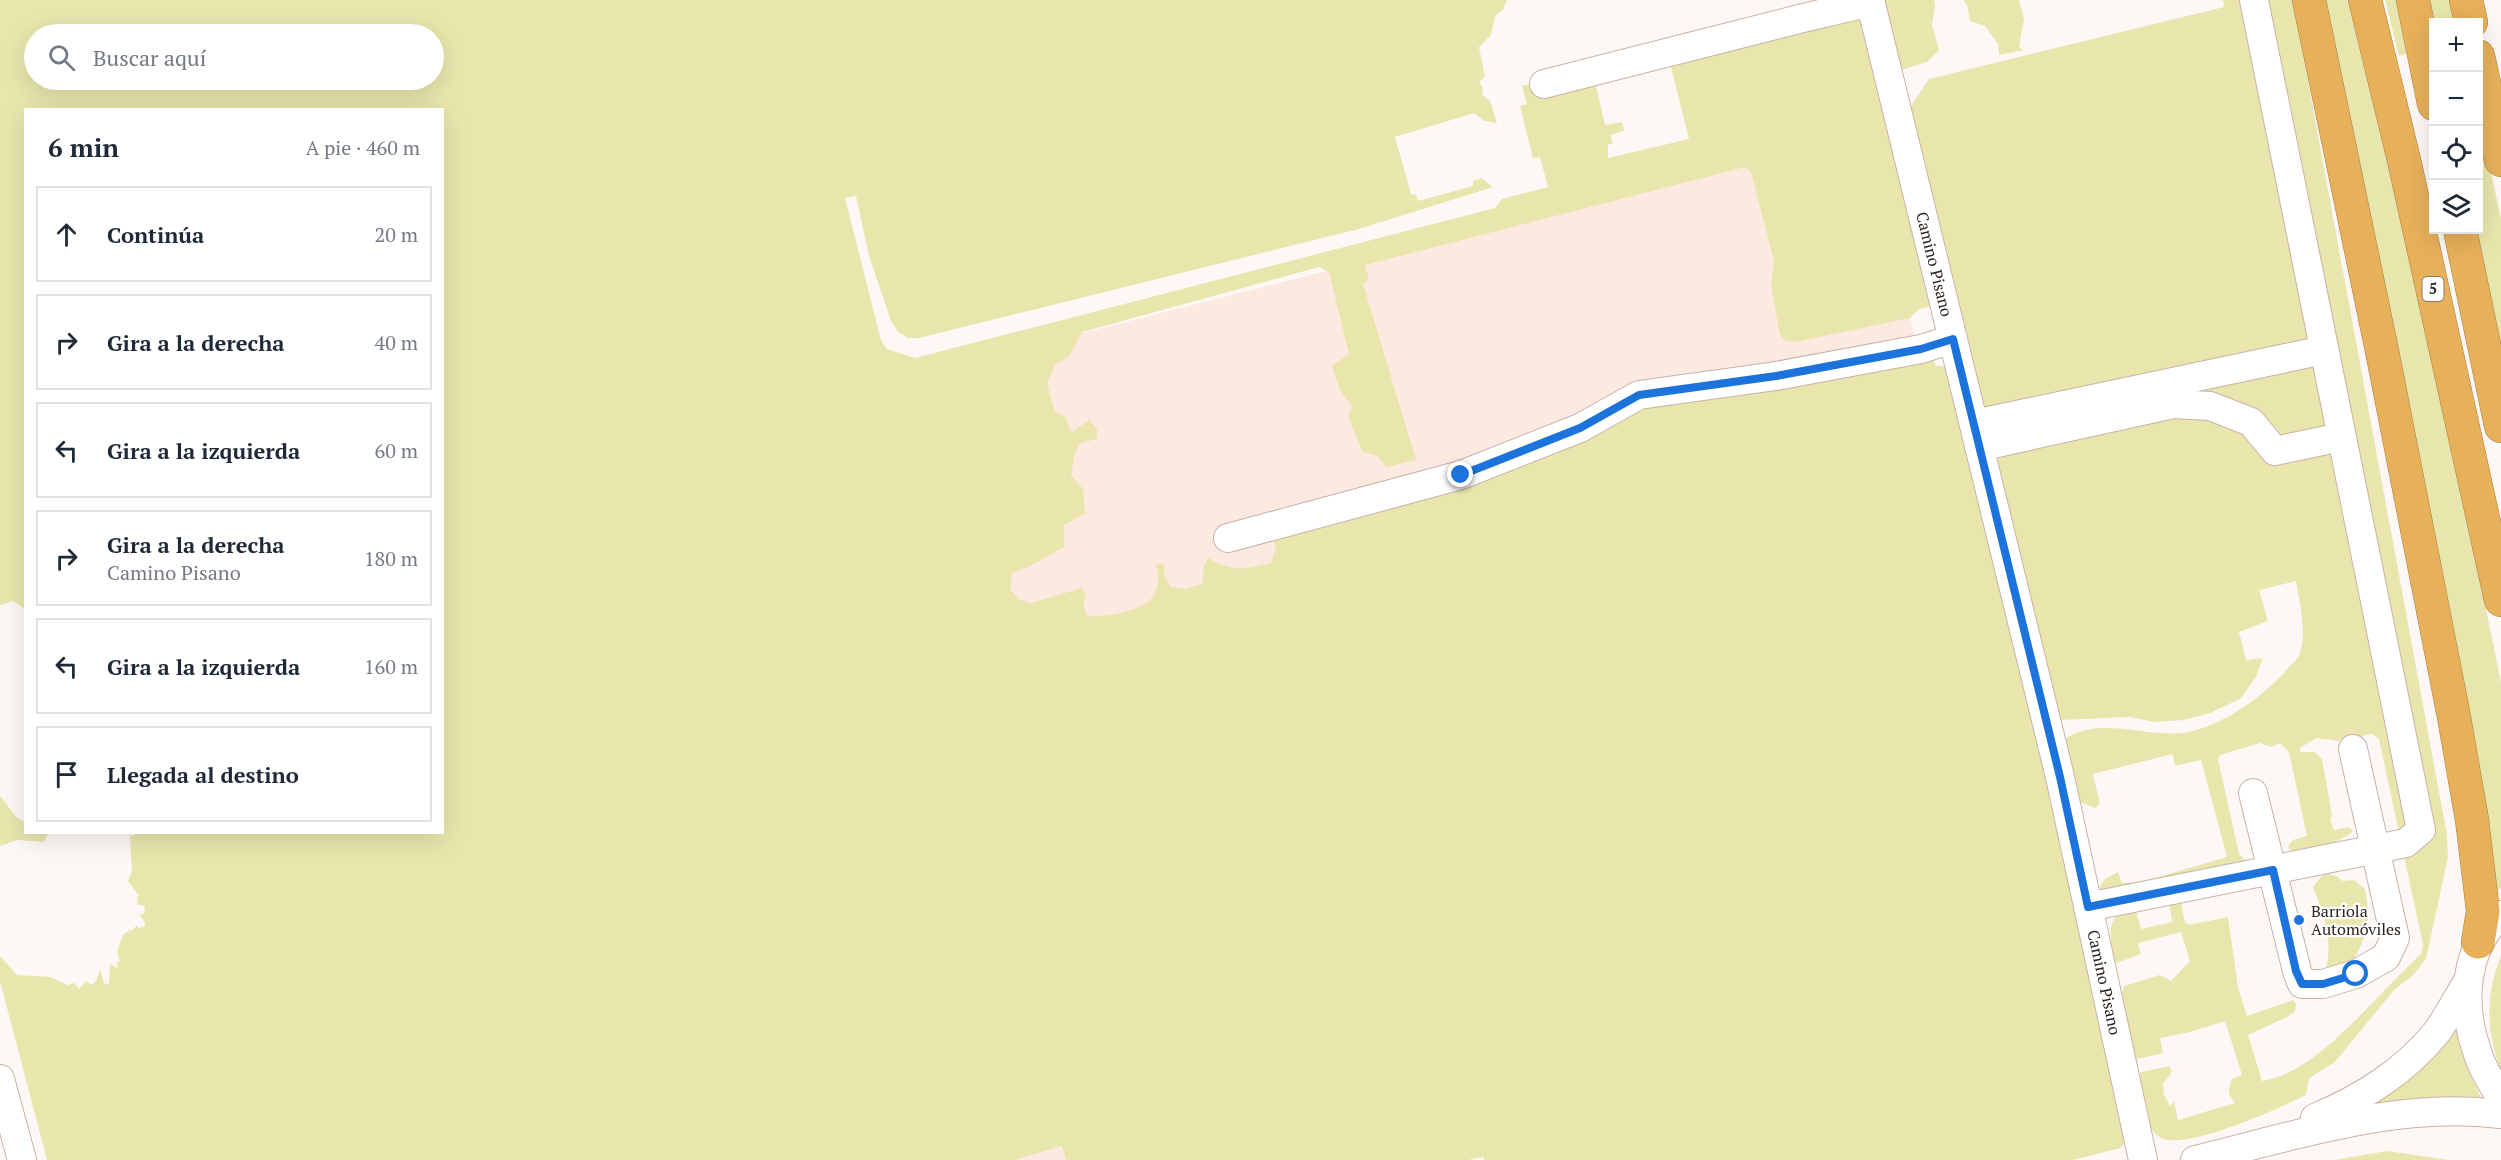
<!DOCTYPE html>
<html lang="es">
<head>
<meta charset="utf-8">
<style>
	:root { --surface:#fff; --page:#f2f2f3; --text:#1f2937; --muted:#747a83; --line:#e0e1e3 }
	body { margin:0; font-family:"PT Serif",serif; background:var(--page); color:var(--text) }
	.controls { position:absolute; right:18px; top:18px; display:grid; overflow:hidden; border-radius:0px; box-shadow:0 6px 24px #0002 }
	.controls button { width:54px; height:54px; display:grid; place-items:center; padding:0; border:0; border-bottom:2px solid var(--line); background:var(--surface); color:var(--text); font:30px sans-serif }
	.stop { position:absolute; width:18px; height:18px; margin:-14px; border:4px solid #1d73dc; border-radius:50%; background:#fff }
	.stop.end { background:#1d73dc; border-color:#fff; box-shadow:0 2px 6px #0008 }
	.list { margin:0; padding:0; list-style:none }
	h2 { display:flex; justify-content:space-between; align-items:center; height:78px; margin:0; padding:0 24px; font-size:26px }
	h2 small { font-size:20px; font-weight:400; color:var(--muted) }
	.list li { display:grid; grid-template-columns:39px 1fr auto; gap:18px; align-items:center; box-sizing:border-box; height:96px; margin:0 12px 12px; padding:0 12px; border:2px solid var(--line); border-radius:0px }
	.list b { display:block; font-size:22px; white-space:nowrap }
	.list p { margin:0; font-size:20px; white-space:nowrap; color:var(--muted) }
	.list em { font-size:20px; font-style:normal; color:var(--muted) }
	.icon { flex:none; width:33px; height:33px; fill:none; stroke:currentColor; stroke-width:2; stroke-linecap:round; stroke-linejoin:round }
	.map { position:relative; flex:none; width:2501px; height:1160px; overflow:hidden }
	.search { position:absolute; background:var(--surface); box-shadow:0 6px 24px #0002; left:24px; top:24px; width:420px; height:66px; display:flex; align-items:center; gap:15px; box-sizing:border-box; padding:0 21px; border-radius:33px; color:var(--muted); font-size:22px }
	.panel { position:absolute; background:var(--surface); box-shadow:0 6px 24px #0002; left:24px; top:108px; width:420px; height:726px; border-radius:0px }
	.map>svg:first-child { display:block }
</style>
</head>
<body>
<div class="map">
<svg width="2501" height="1160" viewBox="0 0 2501 1160">
	<rect width="100%" height="100%" fill="#fdf8f6"/>
	<!-- built -->
	<path fill="#fce9e0" d="M1772 157 1891 243 1939 433 975 679 899 380Z
		M1062 1146 1066 1160H1014Z"/>
	<!-- green -->
	<path fill="#e8e6ac" fill-rule="evenodd" d="M0 0H1507L1503 10 1495 16 1491 35 1479 47 1485 77 1479 82 1483 88 1482 95 1490 101 1497 123 1484 121 1474 113 1395 137 1411 194 1416 195 1418 201 1473 186V181L1482 178 1493 187 1359 229 919 338H908L898 332 891 321 869 256 856 196 845 198 881 340 887 349 915 358 1495 208 1502 199 1548 187 1540 157 1533 158 1520 106 1527 104 1522 86 1644 54 1596 86 1605 125 1622 122 1624 131 1610 135 1613 143 1608 145V158L1689 139 1667 51 1862 16 1933 306 1919 309 1910 318 1795 342 1786 341 1780 335 1771 286 1774 261 1751 172 1745 167 1365 265 1369 279 1363 284 1416 460 1386 467 1378 456 1362 451 1348 416 1352 406 1341 392 1332 366 1349 354 1329 272 1319 267 1082 332 1069 356 1055 365 1047 384 1055 412 1066 418 1071 433 1089 420 1097 429V439L1080 443 1075 453 1071 475 1083 489 1085 513 1064 525V547L1028 567 1012 573 1010 589 1020 600 1031 603 1082 588 1086 597 1083 605 1087 616C1102 618 1138 612 1150 600 1159 591 1160 576 1156 565L1163 564 1165 577 1171 587 1185 589 1203 584V569L1208 558C1233 573 1244 569 1271 563L1276 547 1271 535 1622 411 1931 356 1936 366H1945L2057 804 2126 1142 2120 1148 2073 1160H1485L1483 1157 1468 1160H1066L1062 1146 1014 1160H47L0 981V956L17 975 51 977 67 985 75 983 79 989 86 981 92 985 96 981 100 970 104 983 109 985 110 964 118 968 117 962H120L117 951 124 933 129 932 128 929 132 931 137 925 139 929 142 926 144 928 145 923 140 915 144 913 145 908 142 905H138L137 897 139 896 128 881 132 871 130 836 135 835 134 833 442 832V110H26L25 609 13 601 0 605ZM34 34H434V80H34Z
		M1880 0H1934L1935 6 1932 25 1939 50 1927 62 1902 70Z
		M1963 0H2019L2024 19 2019 47 2023 50 1999 55 1998 44 1985 26 1970 21 1967 5Z
		M2223 0H2293L2447 835 2448 857 2426 959 2413 975 2394 990 2335 1062 2309 1078 2306 1095C2282 1107 2179 1155 2158 1136 2143 1123 2142 1094 2138 1076L2141 1072 2170 1066 2172 1072 2163 1084 2164 1095 2170 1106 2174 1101 2178 1120 2235 1103C2228 1095 2227 1090 2232 1079L2242 1075 2225 1021 2190 1032 2160 1038 2163 1053 2137 1059 2133 1054 2122 994 2124 986 2160 975 2171 981 2190 961 2181 932 2138 943 2141 954 2116 963C2110 939 2102 915 2135 907L2141 929 2172 922 2169 901 2180 898 2185 922 2189 925 2228 917 2238 987 2247 1016 2293 1000 2296 1004 2295 1011 2289 1016 2248 1035 2262 1081C2320 1072 2378 992 2421 954L2423 945 2379 739 2372 734 2339 741 2316 738 2300 748V752H2315L2322 759 2332 815 2330 819 2334 830 2349 827 2353 831C2335 846 2314 848 2291 852L2288 846 2293 840 2307 836 2289 752 2280 743 2271 747 2260 743 2220 755 2218 759 2239 854 2246 861 2241 866 2102 893 2100 886 2105 879 2118 872 2122 883 2141 882 2227 857 2201 760 2175 766 2173 754 2093 774 2100 804 2095 808 2080 802 2065 739C2099 716 2144 737 2182 733 2220 728 2265 696 2289 667 2293 663 2299 658 2300 653 2307 630 2299 603 2296 581L2259 590 2268 621 2239 632 2246 660 2263 658 2256 677 2240 699 2210 713 2184 720 2155 722 2129 717 2060 720 1911 106 1929 79 2224 7Z
		M2321 0H2347L2420 291 2501 682V888L2493 893Z
		M2385 0H2400L2410 53 2399 56Z
		M2430 0H2453L2458 22H2435Z
		M2479 116 2501 219V359L2476 230H2478Z
		M0 796 17 818 25 822 26 832 48 833 44 842 17 840 0 846Z
		M2324 873 2336 876 2343 881 2354 880 2365 889C2371 916 2368 935 2354 959L2325 972C2334 943 2324 914 2313 887Z
		M2501 956V1071C2486 1032 2485 995 2501 956Z
		M2460 1020 2472 1078 2484 1104 2377 1105 2375 1100Z
		M2387 1151 2449 1160H2334Z"/>
	<g fill="none" stroke-linecap="round" stroke-linejoin="round">
		<defs>
			<g id="minor">
				<path id="s1" d="M1870 0 2060 777 2143 1160"/>
				<path d="M1544 84 1803 18 1871 2"/>
				<path d="M1974 424 2324 350"/>
				<path d="M1979 447 2173 404 2210 406 2251 422 2275 451 2341 437"/>
				<path d="M1228 538 1461 475 1580 428 1639 395 1776 376 1921 349 1953 339"/>
				<path d="M2253 793 2297 971 2302 984H2323L2356 974 2386 957 2395 938 2353 749"/>
				<path d="M2088 907 2406 843 2421 830 2254 0"/>
				<path d="M2501 915C2464 947 2461 1004 2476 1048 2481 1066 2491 1082 2501 1098"/>
				<path d="M0 1079 22 1160"/>
				<path d="M2315 1118C2362 1098 2403 1073 2436 1033 2448 1017 2457 998 2468 981"/>
				<path d="M2195 1160C2294 1136 2398 1101 2501 1114"/>
			</g>
			<path id="highway" d="M2309 0 2382 351 2454 717 2472 820 2483 911 2478 942
				M2365 0 2404 160 2501 600
				M2413 0 2434 104
				M2466 0 2471 22
				M2478 56 2501 160
				M2460 230 2501 426"/>
		</defs>
		<!-- minor casing -->
		<use href="#minor" stroke="#c9b2a7" stroke-width="30"/>
		<!-- highway casing -->
		<use href="#highway" stroke="#a57f45" stroke-width="34"/>
		<!-- minor -->
		<use href="#minor" stroke="#fff" stroke-width="28"/>
		<!-- highway -->
		<use href="#highway" stroke="#e7b05a" stroke-width="33"/>
	</g>
	<g fill="none" stroke-linecap="round" stroke-linejoin="round">
		<!-- route -->
		<path stroke="#1d73dc" stroke-width="8" d="M1461 475 1580 428 1639 395 1776 376 1921 349 1953 339 2060 777 2088 907 2273 870 2296 971 2302 984H2323L2356 974"/>
	</g>
	<!-- markers -->
	<circle fill="#1d73dc" stroke="#fff" stroke-width="2" cx="2299" cy="920" r="6"/>
	<g text-anchor="middle" stroke-width="4.5" stroke-linejoin="round" paint-order="stroke">
		<!-- shield labels -->
		<rect fill="#fff" stroke="#6b6562" stroke-width="1.5" x="2422.5" y="277" width="21" height="24" rx="4.5"/>
		<g font-size="15" font-weight="bold" fill="#2b231e">
			<text x="2433" y="294">5</text>
		</g>
		<!-- street labels -->
		<g font-size="16" fill="#2b231e" stroke="#fff">
			<text dy="6" stroke="none"><textPath href="#s1" startOffset="272">Camino Pisano</textPath></text>
			<text dy="6" stroke="none"><textPath href="#s1" startOffset="1010">Camino Pisano</textPath></text>
		</g>
		<!-- poi labels -->
		<g font-size="16" fill="#2b231e" stroke="#fff" text-anchor="start">
			<text x="2311" y="917">Barriola<tspan x="2311" dy="18">Automóviles</tspan></text>
		</g>
	</g>
</svg>
<div class="controls">
<button>+</button>
<button>−</button>
<button><svg class="icon" aria-label="locate" viewBox="0 0 24 24"><circle cx="12" cy="12" r="6"/><path d="M12 2v4M12 18v4M2 12h4M18 12h4"/></svg></button>
<button><svg class="icon" aria-label="layers" viewBox="0 0 24 24"><path d="M12 4l9 5-9 5-9-5zM3 14l9 5 9-5"/></svg></button>
</div>
<div class="stop" style="left:2356px;top:974px"></div>
<div class="stop end" style="left:1461px;top:475px"></div>
<div class="search"><svg class="icon" aria-label="search" viewBox="0 0 24 24"><circle cx="10" cy="10" r="6"/><path d="M15 15l6 6"/></svg>Buscar aquí</div>
<section class="panel">
<h2>6 min<small>A pie · 460 m</small></h2>
<ul class="list">
<li><svg class="icon" aria-label="ahead" viewBox="0 0 24 24"><path d="M12 20V5M6 11l6-6 6 6"/></svg><div><b>Continúa</b></div><em>20 m</em></li>
<li><svg class="icon" aria-label="right" viewBox="0 0 24 24"><path d="M7 20v-9h11M14 6l5 5-5 5"/></svg><div><b>Gira a la derecha</b></div><em>40 m</em></li>
<li><svg class="icon" aria-label="left" viewBox="0 0 24 24"><path d="M17 20v-9H6M10 6l-5 5 5 5"/></svg><div><b>Gira a la izquierda</b></div><em>60 m</em></li>
<li><svg class="icon" aria-label="right" viewBox="0 0 24 24"><path d="M7 20v-9h11M14 6l5 5-5 5"/></svg><div><b>Gira a la derecha</b><p>Camino Pisano</p></div><em>180 m</em></li>
<li><svg class="icon" aria-label="left" viewBox="0 0 24 24"><path d="M17 20v-9H6M10 6l-5 5 5 5"/></svg><div><b>Gira a la izquierda</b></div><em>160 m</em></li>
<li><svg class="icon" aria-label="arrive" viewBox="0 0 24 24"><path d="M6 21V4h12l-3 4 3 4H6"/></svg><div><b>Llegada al destino</b></div></li>
</ul>
</section>
</div>
</body>
</html>
